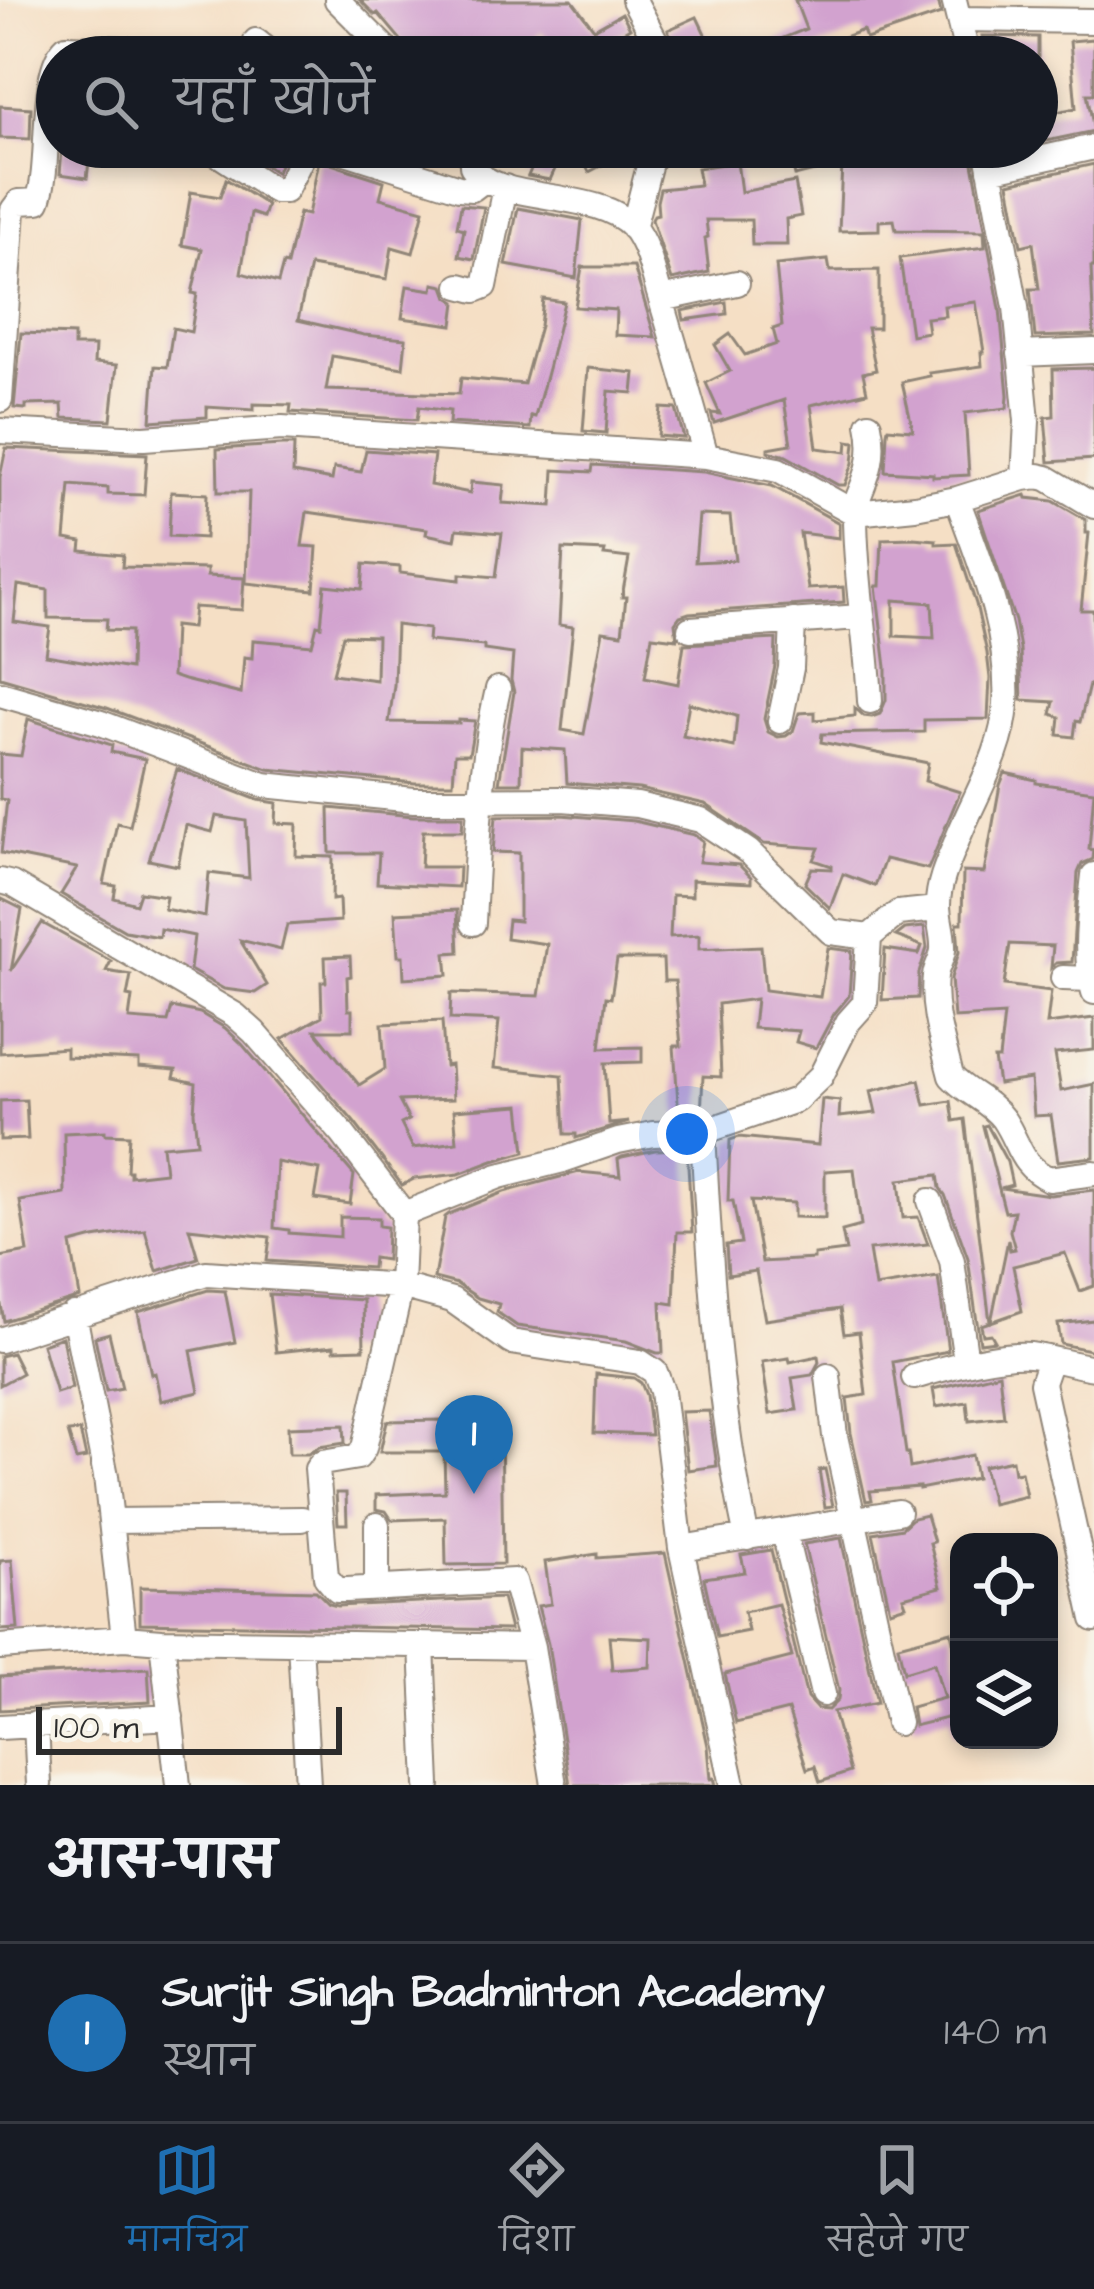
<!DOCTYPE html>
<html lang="hi">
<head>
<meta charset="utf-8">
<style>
	:root { --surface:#171b24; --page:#242831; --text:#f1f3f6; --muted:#9ea1a6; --line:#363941; --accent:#1f6fb2 }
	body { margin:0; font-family:"Architects Daughter","Playpen Sans Deva",sans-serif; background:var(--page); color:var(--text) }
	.controls { position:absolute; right:36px; bottom:36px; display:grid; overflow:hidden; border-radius:24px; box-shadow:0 6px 18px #0003 }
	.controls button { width:108px; height:108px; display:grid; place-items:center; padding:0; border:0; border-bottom:3px solid var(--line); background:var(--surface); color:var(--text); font:60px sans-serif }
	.scale { position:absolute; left:36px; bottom:30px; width:306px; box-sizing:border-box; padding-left:12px; border:6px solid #2b2b2b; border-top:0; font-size:33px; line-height:42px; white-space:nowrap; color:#2b2b2b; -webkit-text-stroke:9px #f7f3e8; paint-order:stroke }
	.you { position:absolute; left:687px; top:1134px; width:42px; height:42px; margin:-30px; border:9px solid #fff; border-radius:50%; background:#1a73e8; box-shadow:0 0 0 18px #1a73e833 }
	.badge { display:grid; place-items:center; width:78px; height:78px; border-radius:50%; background:var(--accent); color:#fff; font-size:39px; font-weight:700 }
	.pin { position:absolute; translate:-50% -99px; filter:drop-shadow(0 3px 6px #0008) }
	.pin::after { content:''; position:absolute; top:63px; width:42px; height:36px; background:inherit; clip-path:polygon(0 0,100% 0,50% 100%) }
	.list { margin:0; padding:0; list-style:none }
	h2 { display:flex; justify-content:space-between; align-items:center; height:156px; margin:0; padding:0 48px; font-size:51px }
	h2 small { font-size:39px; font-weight:400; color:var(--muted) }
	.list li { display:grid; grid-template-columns:78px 1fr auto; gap:36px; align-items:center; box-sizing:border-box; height:180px; padding:0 48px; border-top:3px solid var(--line) }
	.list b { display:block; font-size:45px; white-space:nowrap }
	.list p { margin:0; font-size:39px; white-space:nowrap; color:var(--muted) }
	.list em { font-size:39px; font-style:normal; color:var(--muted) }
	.icon { flex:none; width:66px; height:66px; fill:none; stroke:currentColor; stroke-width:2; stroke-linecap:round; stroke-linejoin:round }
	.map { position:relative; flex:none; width:1094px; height:1785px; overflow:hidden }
	.search { position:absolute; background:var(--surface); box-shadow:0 6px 18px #0003; left:36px; right:36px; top:36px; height:132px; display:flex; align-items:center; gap:30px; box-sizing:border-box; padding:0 42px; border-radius:66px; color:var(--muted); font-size:45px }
	.sheet { height:336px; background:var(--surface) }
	nav { display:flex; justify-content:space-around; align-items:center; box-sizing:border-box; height:168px; border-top:3px solid var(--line); background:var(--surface); font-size:33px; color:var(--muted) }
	nav a { display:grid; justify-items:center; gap:6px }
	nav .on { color:var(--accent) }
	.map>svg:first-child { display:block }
</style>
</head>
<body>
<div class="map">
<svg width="1094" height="1785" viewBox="0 0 1094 1785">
	<rect width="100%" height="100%" fill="#f7f3e8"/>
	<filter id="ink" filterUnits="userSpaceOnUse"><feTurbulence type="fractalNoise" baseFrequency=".00833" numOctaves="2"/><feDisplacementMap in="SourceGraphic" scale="24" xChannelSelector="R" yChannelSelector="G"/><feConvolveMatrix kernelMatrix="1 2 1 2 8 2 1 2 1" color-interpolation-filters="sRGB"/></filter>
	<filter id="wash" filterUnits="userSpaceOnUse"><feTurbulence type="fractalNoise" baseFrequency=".004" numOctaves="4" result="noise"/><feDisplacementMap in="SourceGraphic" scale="48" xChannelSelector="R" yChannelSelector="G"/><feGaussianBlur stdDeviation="2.7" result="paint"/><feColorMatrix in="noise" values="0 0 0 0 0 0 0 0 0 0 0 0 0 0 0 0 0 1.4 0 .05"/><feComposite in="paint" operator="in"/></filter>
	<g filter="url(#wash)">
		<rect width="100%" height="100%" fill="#f5dfc5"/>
		<g id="blocks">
			<!-- building -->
			<path fill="#d2a2cf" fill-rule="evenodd" d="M360 0H572L594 29 622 13 630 28 607 41 616 57H564L555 41 551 44 542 32 511 57H457L447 48 434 57H410L406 46 378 13 375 15Z
				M795 0H938L941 14 866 39 863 30 791 57H736L806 29Z
				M697 17 716 57H697L694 51 680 57 668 30Z
				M982 36 1038 37V57H984Z
				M1094 39V94H1087L1094 131 1037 143V116L1076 108 1070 41Z
				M0 106 31 108 30 139 0 138Z
				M283 147 281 153 285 155 276 172 238 148Z
				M576 147H637L589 172Z
				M788 147H970L1000 309 1008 395 1007 408 965 413 969 475 933 477V474L885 471 887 433 888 428 913 430 902 382 930 376 929 373 982 366 981 352H984L976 302 944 306 945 316 926 318 928 332 911 335 900 258 985 247 984 231 896 230 894 220 879 221V230L839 231 842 164 795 176Z
				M62 149 90 153 87 178 60 174Z
				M538 153 558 162 550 180 528 176Z
				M319 160 384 181 380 198 424 210 413 253 392 247 387 279 310 266 298 320 364 335 406 339 403 368 332 356 326 390 459 394 461 378 524 384 540 326 543 299 564 302 549 365 535 417 531 416 530 428 449 423 450 411 419 407 417 420 290 412 291 405 254 404V410L207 407V417L151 421 155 366 167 367 173 328 191 332 197 294 192 293 202 249 182 245 191 192 220 197 226 179 267 205 263 217 251 213 241 273 278 283 283 264 287 265 299 213 308 215Z
				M737 162 741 192 795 182 801 216 786 219 787 245H752L751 220H706L708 237 705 238 709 272 672 280 652 220 654 215 658 214 657 202 660 189 700 185 697 168Z
				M1094 164V267H1091L1094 335 1035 337 1030 289H1039L1033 243 1021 246 1009 183Z
				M461 205 484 207 474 259 459 256 464 229 457 227Z
				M518 208 582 220 576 278 506 265Z
				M828 260 830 271 879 270V328H867L876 370 863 373 867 392 811 405 817 448 847 452 848 441 855 442 853 463 845 485H838L786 456 768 451V448L791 444 784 400 714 423 711 413 720 414 706 383 730 371 715 345 730 334 745 355 777 344 773 329 782 326 776 265Z
				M582 267H634L655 337 615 335 616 310 575 307Z
				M434 284 444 286 448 297 456 302 453 325 402 318 407 286 433 290Z
				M726 302 727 314 684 320 682 311Z
				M21 333 74 335V346H95L94 363 117 365 111 420 63 418 62 404 26 405V409L14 408Z
				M588 368 635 373 633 393 609 391 606 433 583 431Z
				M1094 368V459L1049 462 1045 417 1054 416 1053 369Z
				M661 408 676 409 684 438 658 436Z
				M282 445H294L293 473 332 480 334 468 361 472 366 450 434 455 430 485 470 493 471 482 504 485 502 503 552 506 554 470 592 472 593 465 704 472 772 486 839 523V538L800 533 808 589 843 587 844 602 689 613 680 616 675 623 677 639 652 636 645 677 678 684 684 644 776 639 775 666 764 719 768 732 778 737 786 736 793 731 799 713 815 712V720L855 716V708L864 716 872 717 880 714 886 700V667L876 586H880L882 539 913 538 936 540V544L956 543 976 604 987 653 990 678 988 719 924 720V732L822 734 821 742 928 763 925 781 960 792 928 869 885 859 875 886 843 874 830 908 805 884 812 868 832 869V866L814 860 819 848 764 844 705 804 639 789 567 783 565 750 522 747 521 783H499L514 692 511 680 513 654 484 650V646L428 641 429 629 396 625 394 685 389 722 459 723V720L475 721 469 754H455L453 783H415L268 769 107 708 0 677V477L6 448 147 454 144 495 108 494V488L70 485 65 539 82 542 81 551 123 555 122 567 207 569V576L244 578 242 610 194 607 192 628 174 626 172 676 184 680 241 694 244 657 252 658 253 640 312 645 317 625 321 626 325 585 362 589 364 564 400 567V573L460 580V574L496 577 502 533 457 529 455 540 426 534 427 529 307 512 302 546 317 547 314 590 246 583 249 492H218L217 449ZM699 515 730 516 735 560 695 562ZM563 549 605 551 604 555 629 558 622 597H626L622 634 603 631 584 734 562 730 573 627 559 625ZM18 585 48 590V618L107 619 106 630 131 631 130 669 46 655 50 627 14 622ZM894 600 932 603 934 638 894 636ZM343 635 377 636 376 680 333 674ZM689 703 737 716 734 747 683 736Z
				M171 492 207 494 205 538 169 536Z
				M1026 495 1027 498 1053 501 1086 520V533H1089L1081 610H1093L1094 686 1089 685 1080 722 1076 721 1074 737 1058 735 1060 717 1051 714 1054 702 1022 700 1020 649 1015 621 978 510Z
				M28 719 112 745 111 752 145 759 130 826 117 823 104 884 116 886 114 898 136 904 140 892 166 896 164 909 205 917 209 873 249 878 246 821 216 816 212 832 186 825 178 866 149 860 177 769 258 800 277 803 276 823 297 824 296 856 333 857 332 900 339 899 340 921 287 925 281 950 240 940 267 985 255 993 224 989 190 970 194 936 160 929 159 937 125 931 61 894 77 868 1 853 7 800 0 799V754L21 756Z
				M1005 773 1036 780V783L1094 791 1089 849 1094 850 1093 859 1082 864 1078 873 1072 962 1056 963 1051 968 1053 946 1010 944 1004 985 1051 991 1047 1024 1094 1018V1050L1055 1054 1061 1091 1094 1084V1157L1058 1161 1051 1115 1034 1116 1031 1079 998 1084 994 1059H999L1004 1015 954 1018 951 978 959 952 957 923H962L963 872 984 873 1000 785Z
				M329 808 413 816H463L462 831H423L421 867H459L458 887 377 883 379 853H330Z
				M561 815 634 821 694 835 703 841 699 862 739 865 751 877V883L692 880V896L672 895 670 937 699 935V949L761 946 765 990 820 997 828 948 852 951 849 996 834 1014 816 1048 796 1042 799 1031 753 1028 756 999 718 1004 721 1077 703 1076 701 1115 679 1116 674 1046H681L675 981H664L663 959H617L611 998 606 997 600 1048 642 1047V1062L605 1063 609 1124 629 1122 576 1138V1134H565L562 1075 494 1068 499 1021 450 1019 451 993 539 996 547 944 506 938 508 920 519 921V853L493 852 496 816Z
				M0 898 22 909 11 971 42 923 111 961 106 971 131 975 127 996 132 997 129 1019 168 1022 172 1007 200 1013 225 1028 242 1044 354 1175 350 1204 315 1199 320 1170 277 1162 274 1228 289 1230V1233L340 1237V1217L379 1218V1226L387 1227 386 1260 373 1258 372 1268 267 1261 270 1237 189 1228 198 1258 157 1271 145 1230 94 1238 71 1244 80 1297 4 1321 0 1299V1257L28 1252 20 1201 65 1194 64 1133 105 1131V1134L129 1135 127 1171H130V1176L165 1172 162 1146 197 1143 194 1112 196 1083 174 1078 176 1070 139 1067V1060L66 1057V1048L0 1053Z
				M457 910 459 952 446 953 448 975 404 978 403 956H398L395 913Z
				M924 927 927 948 919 973 918 998 882 1000 885 949 919 954 922 946 896 936 905 929Z
				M350 956 351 976 347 977 348 1010H352V1030H315L359 1085 385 1069 382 1024 442 1021 445 1066 451 1065 453 1099 399 1101 409 1120 401 1124 413 1148 457 1142 454 1110 520 1105 525 1152 493 1161 459 1174 414 1179 402 1185 354 1122 282 1039 322 1016 321 982H326L325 957Z
				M919 1080 925 1105 951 1101 954 1121 965 1119 990 1322 981 1325 983 1335 991 1334 995 1341 980 1343 968 1258 945 1195 940 1188 938 1175 899 1180 903 1218 918 1217 928 1244 869 1250 875 1287 938 1277 948 1351 893 1362 906 1453H908L910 1468 972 1455 976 1478 919 1489V1487L870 1491 872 1500 866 1501 851 1433 847 1398 866 1395 859 1332 844 1334 840 1309 765 1320 756 1271 728 1275 726 1245 741 1243 733 1201H728L730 1140 739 1137 818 1145 822 1099 840 1101 839 1117 876 1113 871 1091ZM854 1169 861 1226 842 1231 846 1251 814 1255V1259L762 1262 751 1201 794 1203V1217L825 1218V1171Z
				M26 1100 28 1139 0 1140V1101Z
				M987 1125 1007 1162 1012 1185 1001 1188 1050 1195 1094 1190V1286L1080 1291 1065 1253 1013 1266 1022 1311 991 1322 1008 1240 1010 1250 1015 1249 1010 1231 1014 1211 1005 1212 983 1126Z
				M687 1149 692 1232H677L674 1304 661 1302 663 1353H657L626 1341 517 1326 497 1312 499 1304 478 1298 457 1284 434 1278 445 1217 449 1214 504 1192 579 1172 620 1176 618 1159 622 1157 655 1150Z
				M208 1290 225 1291 235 1342 191 1351 199 1392 161 1401 155 1373 151 1374 138 1312Z
				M269 1294 363 1300 364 1349 334 1350V1346L276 1352Z
				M1094 1320V1351L1061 1344 1058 1324Z
				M109 1333 122 1388 106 1391 95 1337Z
				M62 1337 72 1388 56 1393 42 1344Z
				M12 1353 22 1373 0 1385V1356Z
				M818 1356 819 1362 812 1375 792 1378 797 1410 770 1414 762 1362 789 1358 790 1362Z
				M999 1373 1004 1417 969 1421 967 1402 936 1407 933 1389Z
				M596 1374 634 1378 641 1383 646 1395 651 1435 594 1433Z
				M709 1411 717 1466 688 1470 681 1412Z
				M441 1420V1423L501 1424 503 1564 446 1565 445 1518 392 1520 386 1511 376 1509V1495L445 1492 444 1452H380L387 1421Z
				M344 1425 345 1443 319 1447 308 1454H289L288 1427Z
				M80 1431 86 1458 76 1460 68 1432Z
				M1012 1460 1014 1473 1021 1472 1026 1496 992 1504 983 1466Z
				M825 1469 833 1506 825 1507 819 1470Z
				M336 1493H346L347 1524H338Z
				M926 1515 934 1542 930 1543 941 1587 903 1597 906 1605 890 1610 873 1533 902 1528 913 1518Z
				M841 1538 877 1703 833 1712 850 1772 820 1782 815 1766 807 1769 788 1710 736 1723 725 1674 792 1657 778 1604 744 1612 748 1631 717 1637 704 1578 745 1572 741 1555 771 1550 807 1698 817 1709 828 1710 838 1700 839 1690 804 1544Z
				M665 1553 708 1746 711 1779 714 1778 716 1785H570L548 1644 538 1606 551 1604 545 1562 597 1554V1558ZM609 1636 651 1638 650 1667 612 1670Z
				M12 1560 18 1629 0 1630V1561Z
				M140 1587 316 1591 329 1604 337 1606 502 1598 510 1630 140 1623Z
				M951 1631 959 1672V1733L954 1734 950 1717 914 1726 911 1707 944 1698 934 1663 904 1672 898 1645Z
				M148 1668 150 1702 0 1710V1677Z"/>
		</g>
	</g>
	<g filter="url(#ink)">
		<use href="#blocks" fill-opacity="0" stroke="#908578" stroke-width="3"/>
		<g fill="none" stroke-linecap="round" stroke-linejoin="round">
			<defs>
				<path id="street" d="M337 0 394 57
					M634 0 664 57
					M954 0 968 57
					M960 19 1094 21
					M256 41 276 57
					M330 147 459 188 472 189 484 180
					M472 147V166C497 206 597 187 633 227 648 245 653 274 660 296 676 349 691 402 706 456
					M986 147 1016 307 1027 421 1024 478
					M218 154 275 191H285L307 147
					M990 170 1094 147
					M633 228 654 147
					M460 286 475 290 485 286 505 187
					M661 299 737 283
					M1020 354 1094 351
					M0 400 13 210 19 202 38 201C52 164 39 71 66 47L125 49
					M869 424C873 442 872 462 865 480 861 493 855 500 855 515 855 577 867 639 870 701
					M0 431 144 438 282 428 706 456 778 470 855 513 915 507 957 499 1024 478 1038 476 1047 478 1094 506
					M957 499C981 565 1010 632 1006 704 1003 754 973 798 956 843 948 862 938 884 938 905 938 920 944 934 943 950 942 959 936 967 935 976 931 1010 943 1043 951 1076 966 1093 989 1100 1003 1119 1020 1144 1019 1165 1049 1179L1094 1173
					M690 629 860 617
					M0 694 101 723 264 785 414 800 562 799 637 805 701 820 749 852 831 932 869 937 898 913 937 909
					M780 721 791 668 793 621
					M1094 875C1090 912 1083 956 1094 992
					M0 881 12 884 235 1015 254 1032 342 1133 404 1214 401 1286 364 1448 358 1457 322 1463 317 1469 326 1577 337 1590H347L514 1581 532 1647 554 1785
					M473 923C477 844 480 766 498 689
					M1063 978 1090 979
					M703 1132C710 1268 718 1405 747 1538
					M930 1201 952 1261 966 1362
					M404 1214 499 1176 563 1160 618 1141 653 1134 703 1132 796 1100 821 1076 848 1022 865 1003 869 937
					M74 1314 106 1476 124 1638
					M0 1340 206 1273 401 1286 452 1300 511 1342 640 1362 655 1372 662 1391 681 1548 733 1785
					M1050 1360 1042 1383 1094 1619
					M828 1376 835 1436 898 1723
					M914 1377C945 1368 1006 1350 1037 1356 1056 1359 1074 1365 1094 1368
					M112 1521 302 1519
					M377 1525V1588
					M784 1532 823 1694
					M681 1548 898 1512
					M162 1641 178 1785
					M300 1643 308 1785
					M422 1645 428 1785
					M0 1647 124 1638 162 1641 532 1647
					M36 1724 39 1785
					M0 1727 171 1717"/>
			</defs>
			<!-- street casing -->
			<use href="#street" stroke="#908578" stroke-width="28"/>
			<!-- street -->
			<use href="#street" stroke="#fff" stroke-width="24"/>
		</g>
	</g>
</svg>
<div class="controls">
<button><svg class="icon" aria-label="locate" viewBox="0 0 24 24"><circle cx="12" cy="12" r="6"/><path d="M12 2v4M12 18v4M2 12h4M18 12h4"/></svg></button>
<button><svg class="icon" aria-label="layers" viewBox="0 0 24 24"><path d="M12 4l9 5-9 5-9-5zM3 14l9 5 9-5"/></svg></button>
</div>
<div class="scale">100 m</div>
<div class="you"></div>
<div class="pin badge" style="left:474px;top:1494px">1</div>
<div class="search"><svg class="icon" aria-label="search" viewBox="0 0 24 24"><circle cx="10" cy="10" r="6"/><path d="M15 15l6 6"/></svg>यहाँ खोजें</div>
</div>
<section class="sheet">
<h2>आस-पास<small></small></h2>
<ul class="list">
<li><span class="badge">1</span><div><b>Surjit Singh Badminton Academy</b><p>स्थान</p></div><em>140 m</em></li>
</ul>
</section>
<nav>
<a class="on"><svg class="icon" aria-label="map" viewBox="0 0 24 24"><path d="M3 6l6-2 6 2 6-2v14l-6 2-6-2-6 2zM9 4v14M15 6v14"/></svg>मानचित्र</a>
<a><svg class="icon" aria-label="directions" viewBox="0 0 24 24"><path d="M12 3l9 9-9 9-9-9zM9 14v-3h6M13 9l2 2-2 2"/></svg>दिशा</a>
<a><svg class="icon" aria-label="saved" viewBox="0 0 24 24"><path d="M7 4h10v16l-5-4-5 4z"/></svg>सहेजे गए</a>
</nav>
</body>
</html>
